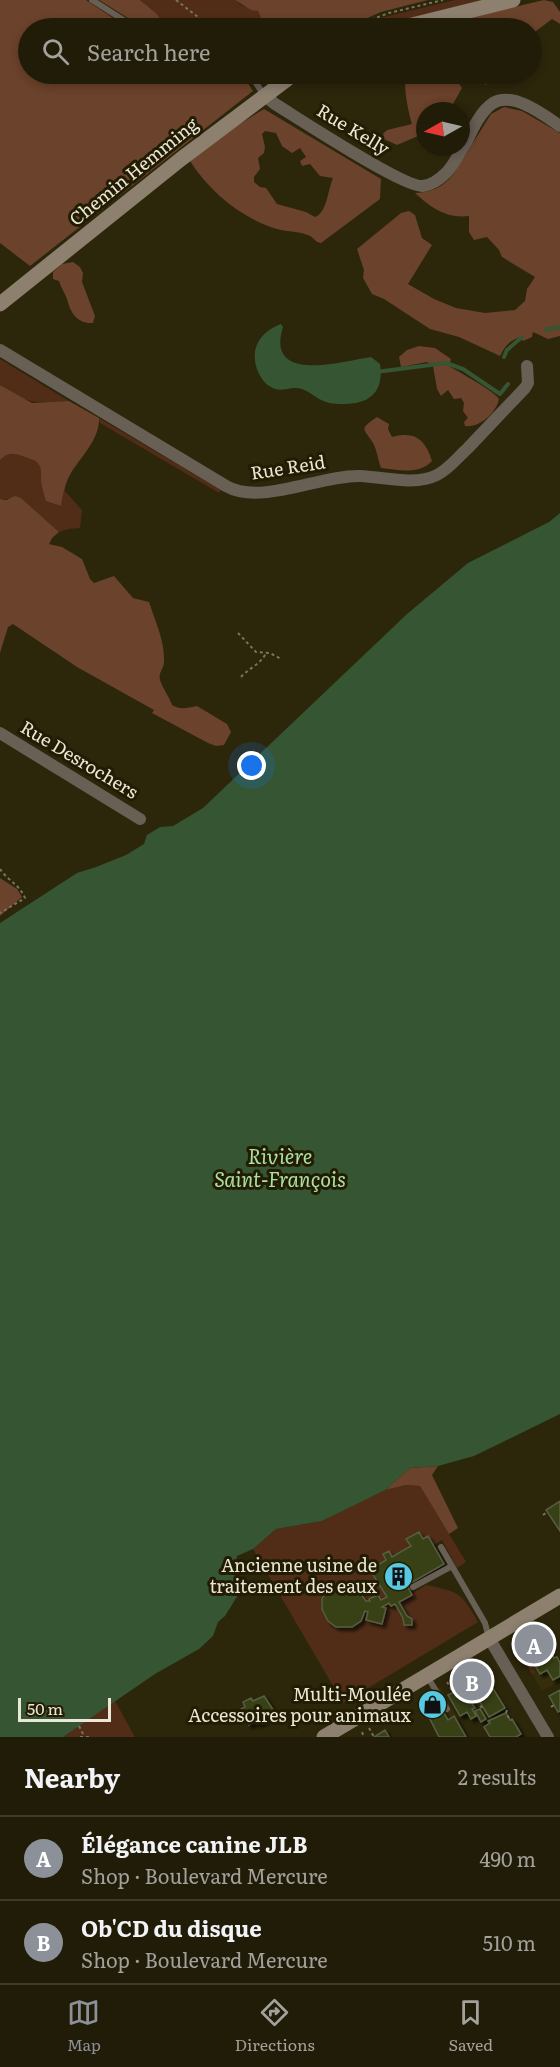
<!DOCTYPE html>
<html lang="en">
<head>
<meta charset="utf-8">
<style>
	:root { --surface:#211c08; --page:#2d2916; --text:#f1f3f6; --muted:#a2a19c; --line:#3e3a29; --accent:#8c9099 }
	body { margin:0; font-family:Literata,serif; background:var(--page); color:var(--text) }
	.compass { position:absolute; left:416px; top:102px; width:54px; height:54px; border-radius:50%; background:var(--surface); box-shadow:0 3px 9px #0003; rotate:262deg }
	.scale { position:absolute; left:18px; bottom:15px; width:93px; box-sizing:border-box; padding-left:6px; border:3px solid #ebe7d7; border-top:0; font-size:16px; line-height:21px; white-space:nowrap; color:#ebe7d7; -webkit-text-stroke:4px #221c03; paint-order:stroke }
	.you { position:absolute; left:252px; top:766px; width:21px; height:21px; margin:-15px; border:4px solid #fff; border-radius:50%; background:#1a73e8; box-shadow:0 0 0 9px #1a73e833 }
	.badge { display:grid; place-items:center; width:39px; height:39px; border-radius:50%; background:var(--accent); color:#fff; font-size:20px; font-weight:700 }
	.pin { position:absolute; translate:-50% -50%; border:3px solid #fff; box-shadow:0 2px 6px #0006 }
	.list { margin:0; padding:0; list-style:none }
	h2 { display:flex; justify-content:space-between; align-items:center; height:78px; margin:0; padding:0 24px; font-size:26px }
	h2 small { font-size:20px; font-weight:400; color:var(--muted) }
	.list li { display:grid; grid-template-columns:39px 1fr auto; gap:18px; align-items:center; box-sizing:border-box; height:84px; padding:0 24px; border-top:2px solid var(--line) }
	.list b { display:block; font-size:22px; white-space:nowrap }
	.list p { margin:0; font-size:20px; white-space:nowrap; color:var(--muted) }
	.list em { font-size:20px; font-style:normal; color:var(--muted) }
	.icon { flex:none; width:33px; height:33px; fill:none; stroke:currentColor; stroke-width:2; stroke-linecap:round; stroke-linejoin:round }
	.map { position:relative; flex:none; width:560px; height:1737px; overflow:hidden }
	.search { position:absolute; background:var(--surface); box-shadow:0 3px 9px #0003; left:18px; right:18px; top:18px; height:66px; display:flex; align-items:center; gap:15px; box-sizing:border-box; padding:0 21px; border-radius:33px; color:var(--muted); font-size:22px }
	.sheet { height:246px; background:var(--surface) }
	nav { display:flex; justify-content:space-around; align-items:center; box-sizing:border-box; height:84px; border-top:2px solid var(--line); background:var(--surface); font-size:16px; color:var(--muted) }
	nav a { display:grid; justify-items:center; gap:3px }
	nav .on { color:var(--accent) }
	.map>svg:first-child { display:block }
</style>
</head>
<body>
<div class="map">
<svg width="560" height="1737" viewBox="0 0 560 1737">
	<defs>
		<filter id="shadow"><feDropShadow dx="3.5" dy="3.5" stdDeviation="1.5" flood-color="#0009"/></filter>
	</defs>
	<rect width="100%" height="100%" fill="#2c260b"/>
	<!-- built -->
	<path fill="#362e0b" d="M542 1626 560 1663V1681L542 1691 514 1643Z
		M482 1663 508 1706 486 1719 461 1676Z
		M440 1687 468 1737H439L419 1701Z"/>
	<!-- green -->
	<path fill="#512d18" d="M140 0H235L241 5 258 11 261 18 257 28H220L211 20 203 28H167L157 14Z
		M455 0H485L374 28H354L376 19Z
		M0 359 69 401C33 403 31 405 0 385Z
		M99 418 221 490 219 493 100 423Z
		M6 454C17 454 32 457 40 465L46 501 61 506 64 490 82 510 80 528 68 529 59 532 21 498C13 496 8 500 0 499V460Z
		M406 1485 420 1486 466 1562 457 1568 442 1540 433 1545 428 1536 423 1539 419 1532 407 1539 411 1546 392 1557 389 1551 383 1554 386 1560 371 1570 387 1597 381 1600 377 1595 369 1599 370 1601H366L355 1586C348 1582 340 1582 332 1586 298 1607 352 1653 365 1611L386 1608 382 1607 389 1603 391 1606 395 1604 403 1618 404 1625 409 1626 412 1625V1619L407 1616 399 1602 426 1585C459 1592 461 1592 478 1622L343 1703 253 1549 276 1529 322 1521 385 1490Z
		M526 1636 529 1643 526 1645 525 1657 536 1672 532 1674 514 1643Z
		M115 1701 135 1737H63Z"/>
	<!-- forest -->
	<path fill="#6b422b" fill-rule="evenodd" d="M0 0H86L128 28H28V74H242L253 91 30 266 0 243Z
		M99 0H140L157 14 167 28H144Z
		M235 0H428L381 12 345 28H257L261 18 258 11 251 10Z
		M544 0 553 2 560 12V24L552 19 532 34V28H427Z
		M406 74C426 73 451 69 462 88L449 111H425V133L397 145 384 139 383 134 387 130 412 124C408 111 403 86 406 74Z
		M468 74H496L486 85Z
		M504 107 522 111 560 133V336L548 339 533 332 532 337 523 341 520 337C509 341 505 346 500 356L459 337 430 329 384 299 372 294 363 278 364 270 357 249 401 213 409 211 415 215 422 238 432 245 408 284 434 299 456 308 485 313 515 310 525 301 527 289 535 277 502 257 499 250 487 237 474 240 469 232V216C447 219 431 208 415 193 432 192 441 188 453 175L491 114Z
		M264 109 381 179 380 199 321 243C315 242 315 239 310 236 301 231 287 232 277 229 241 218 210 192 190 161L228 131ZM265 131 276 133 282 146 292 153 300 148 306 157 300 161 302 166 310 164 320 176 333 178C328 189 327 213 315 217L306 212 277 204 266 188 260 187 254 182V177L260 169 258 158 264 153 265 147 262 134Z
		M73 262 80 267 83 273 82 282 95 316 93 323C77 324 70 312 67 299 65 293 61 288 59 281L53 279V272L62 264Z
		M419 346 435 348 451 359 449 366C460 373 493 390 499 399 496 413 480 428 465 426L464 422 468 418 463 411 464 403 461 398 454 399 448 390 441 396 437 389 433 366 427 362 401 367 399 357 407 350Z
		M0 385 32 403 69 401 99 418C100 439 81 457 71 473 65 483 63 495 61 506L46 501C44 494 41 485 41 478 42 461 36 461 22 456 12 453 7 453 0 460Z
		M377 417 389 424 388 429 392 437C415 431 425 439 432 461 419 475 398 470 381 468 378 460 377 450 373 443 365 429 357 430 377 417Z
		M15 496 21 498 59 532 52 538 49 544 62 547 82 559 90 579 94 583 114 576 133 598 149 602C155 621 165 641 164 662 164 669 158 672 160 680 163 689 169 696 172 705 180 710 187 708 197 706L227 724 231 732 224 745 216 746 208 743 152 713 154 710 77 667 13 624 8 627 0 653V499L6 500Z
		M0 878 17 889 22 897 0 916Z
		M438 1466 432 1475 458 1528 449 1534 420 1486 406 1485 385 1490 410 1468Z"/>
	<!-- water -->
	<path fill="#355533" d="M281 324 283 327C265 385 343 361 371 357L380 364C384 391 371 404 344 404 338 404 332 404 326 402 316 399 308 389 297 388 288 387 280 393 271 387 265 384 262 379 259 374 248 351 259 332 281 324Z
		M560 513V1414L474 1456 438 1466 410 1468 385 1490 363 1501 322 1521 276 1529 253 1549 237 1556 234 1580 238 1595 225 1616 218 1622 213 1636 199 1649 155 1674 63 1737H0V923L77 873 96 867 126 855 144 844 147 835 160 827 173 826 203 808 407 614 468 563 549 522Z"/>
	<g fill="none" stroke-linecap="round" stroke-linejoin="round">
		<!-- stream -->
		<path stroke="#355533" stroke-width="4" d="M546 330 560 327
			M504 357 507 350 522 337
			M376 372 446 363 463 369 500 394 508 384"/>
	</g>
	<!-- building -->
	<path fill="#384114" stroke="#575e42" stroke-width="1.5" filter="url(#shadow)" d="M560 1501V1531L546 1510Z
		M419 1532 423 1539 428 1536 444 1564 407 1585 412 1595 399 1602 407 1616 412 1619V1625H404L403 1618 395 1604 391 1606 389 1603 382 1607 386 1608 382 1624 366 1620 368 1612 365 1611 361 1621 352 1627H336L328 1621 322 1609V1599L327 1590 337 1584 346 1583 355 1586 366 1601H370L369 1599 378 1595 381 1600 387 1597 370 1570 386 1560 383 1554 389 1551 392 1557 411 1546 406 1539Z
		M539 1637 540 1639 542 1638 554 1658 557 1657 560 1663V1676L553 1680 547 1670 540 1674 524 1648 527 1647 526 1645Z
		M483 1672 505 1708 489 1717 467 1681Z
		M461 1688 467 1700 469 1699 475 1708 472 1709 476 1716 471 1719 467 1712 460 1716 448 1695Z
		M560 1690V1711L558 1712 549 1696Z
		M264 1696 274 1711 268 1715 269 1718 258 1724 256 1721 249 1725 241 1709 245 1707 243 1702 251 1698 253 1701Z
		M435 1698 448 1720 454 1716 466 1737H439L423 1705Z
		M480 1709 486 1719 481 1722 475 1711Z
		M506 1713 510 1720 512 1719 521 1734 516 1737H490L484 1727 490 1723 488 1721Z
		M385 1730 389 1737H374Z"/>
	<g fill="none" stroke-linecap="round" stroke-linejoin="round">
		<!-- path -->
		<path stroke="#79745d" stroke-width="2" stroke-dasharray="3 3" stroke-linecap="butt" d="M176 0 198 17 208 28
			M349 28 389 13 443 0
			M238 633 256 652 270 653 281 659
			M241 677C249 668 261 664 266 653
			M0 869C7 880 20 885 25 898L0 913
			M543 1515 547 1512
			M534 1629 540 1639
			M528 1633 532 1641
			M465 1680 481 1707 483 1706
			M447 1682 453 1692
			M425 1695 429 1701
			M551 1707 554 1705
			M507 1710 506 1713 509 1718
			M266 1719 271 1723
			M79 1726 84 1736
			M369 1728 374 1737
			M362 1732 364 1737
			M80 1737H90"/>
		<!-- lane -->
		<path stroke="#685f55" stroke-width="6" d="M92 0 136 28
			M250 74 264 95
			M441 1547 485 1623 489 1638
			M413 1587 452 1566
			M463 1656 473 1674
			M427 1676 447 1709"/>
		<!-- street -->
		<path stroke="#685f55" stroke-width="12" d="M264 95 275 104C298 118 404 188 423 186 433 185 441 178 447 172 455 163 460 151 467 141 473 128 481 111 493 103 513 91 544 115 560 126
			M0 350 226 486C261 506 319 475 360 476 384 477 415 486 437 475 449 469 458 457 468 448 487 428 506 408 525 388L528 383 527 366
			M0 733 140 819
			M489 1638 548 1737"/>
		<!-- secondary -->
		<path stroke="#8d806f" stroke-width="15" d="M400 28 513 0
			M0 304 181 159 294 74
			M324 1737 560 1596"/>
	</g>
	<!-- icons -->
	<defs>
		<symbol id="building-disc" viewBox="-11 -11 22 22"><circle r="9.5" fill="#57c9e2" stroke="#221c03"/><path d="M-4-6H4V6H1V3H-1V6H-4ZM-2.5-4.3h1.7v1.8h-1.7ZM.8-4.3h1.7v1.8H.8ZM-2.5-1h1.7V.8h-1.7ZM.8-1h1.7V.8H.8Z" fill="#111"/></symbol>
		<symbol id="shop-disc" viewBox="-11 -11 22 22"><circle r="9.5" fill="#57c9e2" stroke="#221c03"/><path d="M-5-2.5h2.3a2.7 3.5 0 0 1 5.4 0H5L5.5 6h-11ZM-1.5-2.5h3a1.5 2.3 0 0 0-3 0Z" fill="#111"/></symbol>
	</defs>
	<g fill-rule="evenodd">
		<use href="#building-disc" x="382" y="1560" width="33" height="33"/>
		<use href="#shop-disc" x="416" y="1688" width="33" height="33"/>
	</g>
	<g text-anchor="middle" stroke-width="6" stroke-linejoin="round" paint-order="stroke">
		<!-- street labels -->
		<g font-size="18" fill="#ebe7d7" stroke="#221c03">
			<text transform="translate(353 130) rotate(31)" y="6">Rue Kelly</text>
			<text transform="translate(134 172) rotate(-39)" y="6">Chemin Hemming</text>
			<text transform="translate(288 468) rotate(-9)" y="6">Rue Reid</text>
			<text transform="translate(79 760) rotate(31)" y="6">Rue Desrochers</text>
		</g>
		<!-- poi labels -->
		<g font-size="18" fill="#ebe7d7" stroke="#221c03" text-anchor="end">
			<text x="377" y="1572">Ancienne usine de<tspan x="377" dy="21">traitement des eaux</tspan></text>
			<text x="411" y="1701">Multi-Moulée<tspan x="411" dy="21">Accessoires pour animaux</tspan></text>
		</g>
		<!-- water labels -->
		<g font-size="20" font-style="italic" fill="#a9e0a5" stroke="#221c03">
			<text x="280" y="1164">Rivière<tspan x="280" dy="23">Saint-François</tspan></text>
		</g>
	</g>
</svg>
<svg class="compass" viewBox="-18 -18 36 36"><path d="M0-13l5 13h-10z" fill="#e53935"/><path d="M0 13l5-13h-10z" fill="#a2a19c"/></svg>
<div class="scale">50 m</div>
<div class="you"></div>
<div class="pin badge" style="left:534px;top:1644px">A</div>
<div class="pin badge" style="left:472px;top:1681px">B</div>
<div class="search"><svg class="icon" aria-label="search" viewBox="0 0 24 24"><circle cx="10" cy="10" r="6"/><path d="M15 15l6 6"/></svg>Search here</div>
</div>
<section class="sheet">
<h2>Nearby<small>2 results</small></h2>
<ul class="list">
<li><span class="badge">A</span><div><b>Élégance canine JLB</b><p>Shop · Boulevard Mercure</p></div><em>490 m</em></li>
<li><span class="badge">B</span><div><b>Ob'CD du disque</b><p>Shop · Boulevard Mercure</p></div><em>510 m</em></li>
</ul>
</section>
<nav>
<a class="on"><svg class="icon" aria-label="map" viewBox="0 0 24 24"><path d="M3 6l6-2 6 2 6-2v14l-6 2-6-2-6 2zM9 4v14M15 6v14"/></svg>Map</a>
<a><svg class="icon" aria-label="directions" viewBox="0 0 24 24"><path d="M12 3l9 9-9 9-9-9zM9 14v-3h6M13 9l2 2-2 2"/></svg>Directions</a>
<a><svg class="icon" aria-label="saved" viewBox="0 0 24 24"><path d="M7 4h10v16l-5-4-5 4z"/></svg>Saved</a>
</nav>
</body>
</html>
